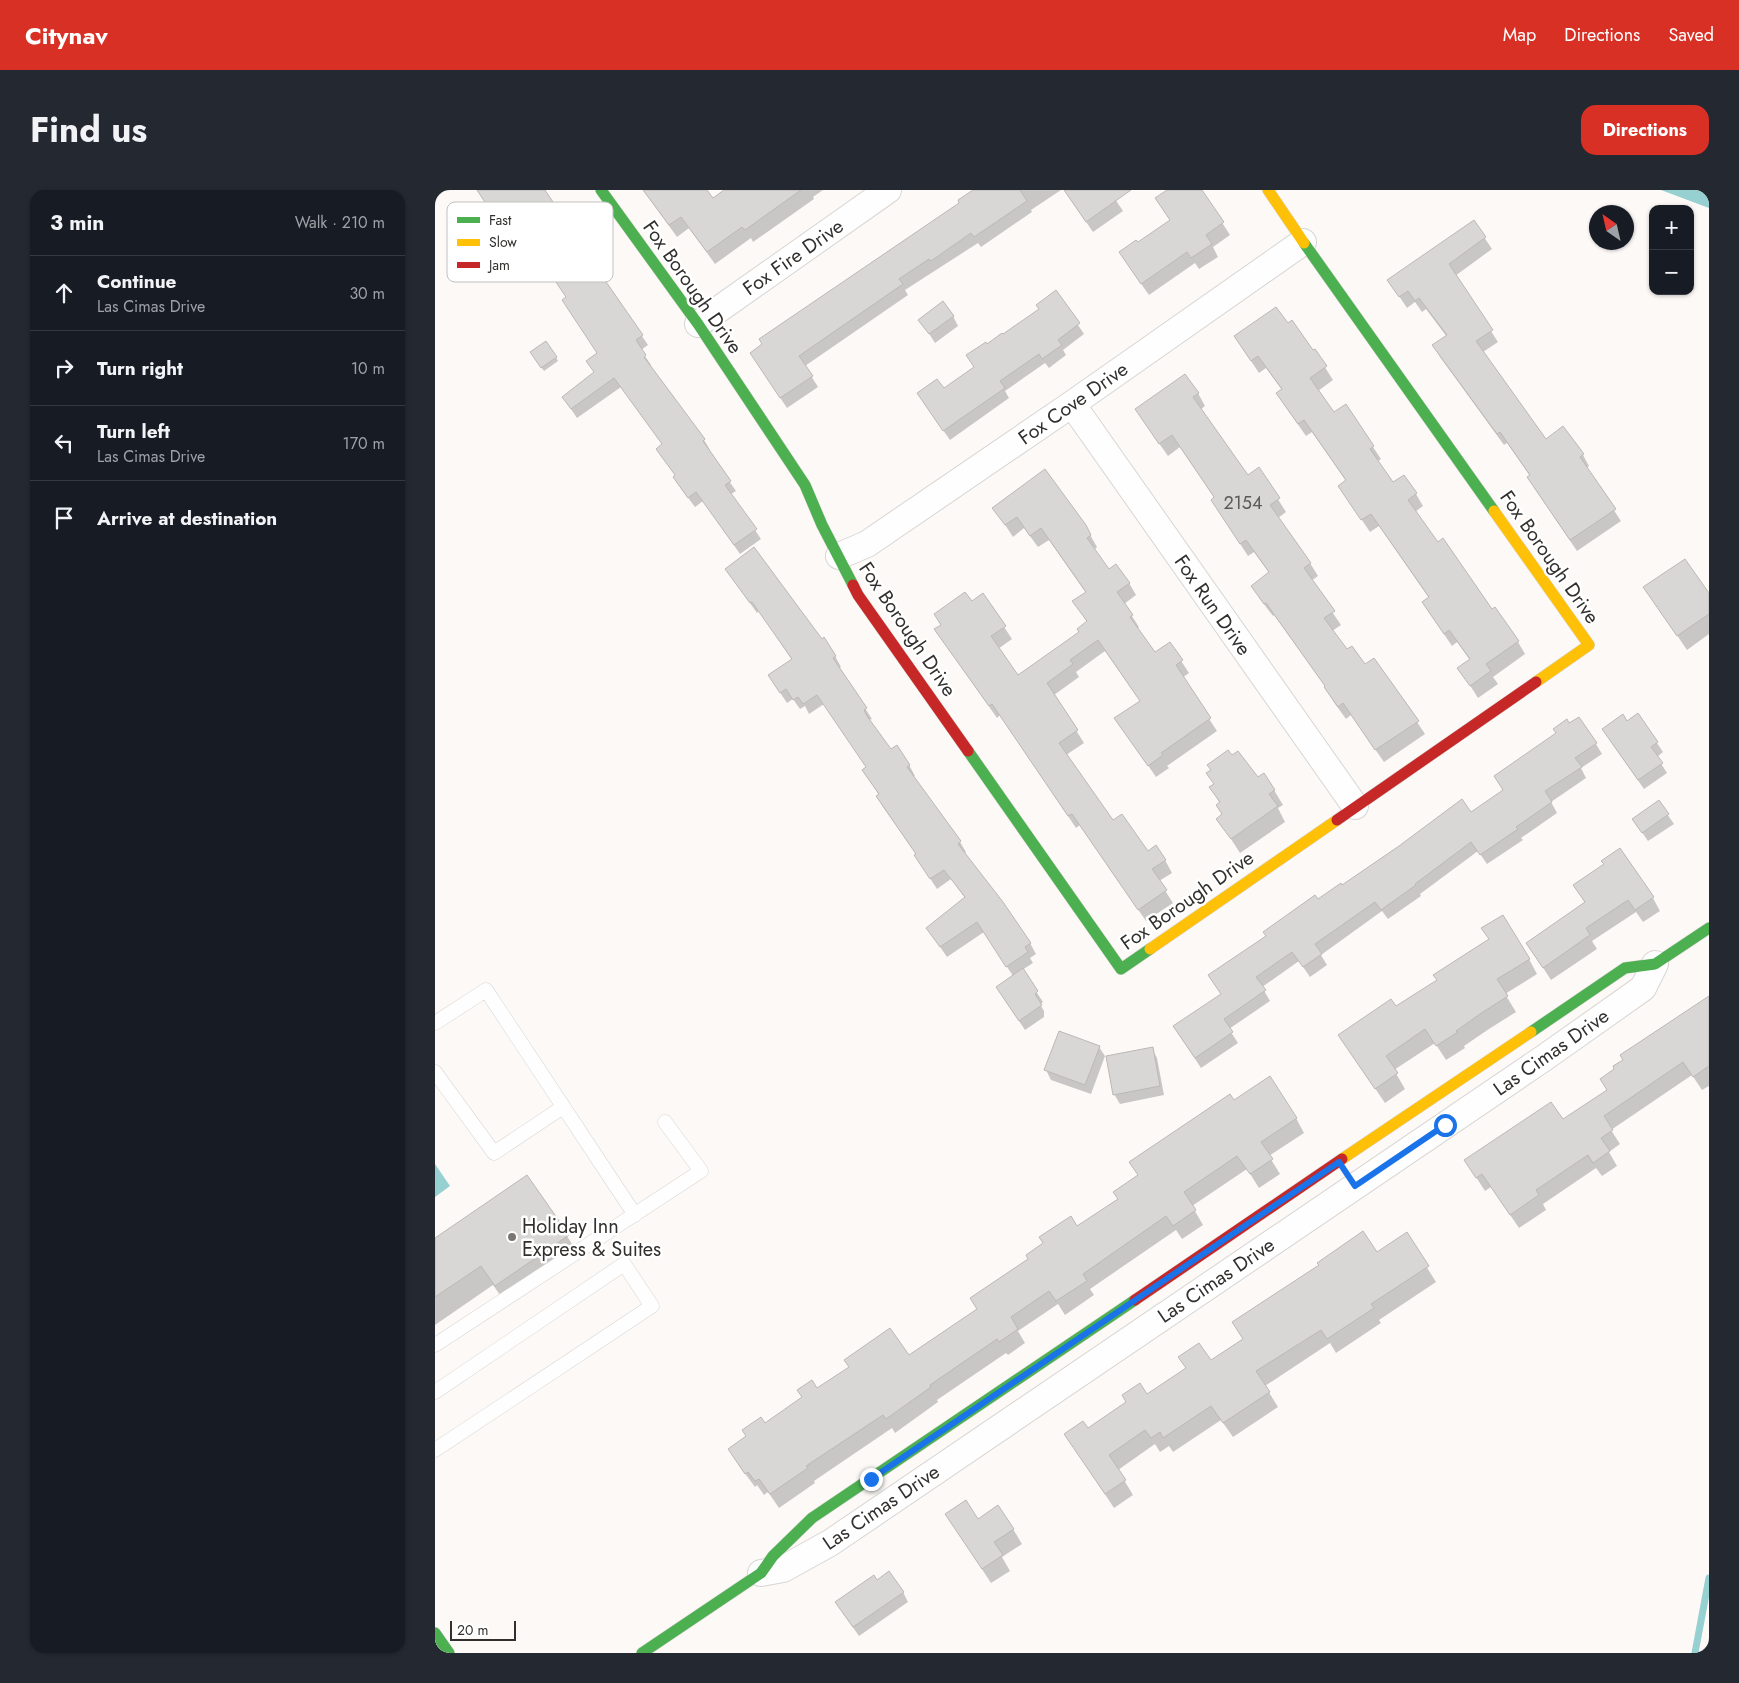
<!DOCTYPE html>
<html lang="en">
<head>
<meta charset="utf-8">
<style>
	:root { --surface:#171b24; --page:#242831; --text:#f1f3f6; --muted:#9ea1a6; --line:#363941; --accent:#d93025 }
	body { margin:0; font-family:Jost,sans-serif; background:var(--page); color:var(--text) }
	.controls { position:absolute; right:15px; top:15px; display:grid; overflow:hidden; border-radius:10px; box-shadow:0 1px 4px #0004 }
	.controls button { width:45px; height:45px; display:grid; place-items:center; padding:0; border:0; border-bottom:1px solid var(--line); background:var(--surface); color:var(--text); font:25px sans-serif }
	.compass { position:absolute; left:1154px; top:15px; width:45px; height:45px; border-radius:50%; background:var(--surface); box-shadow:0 1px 4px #0004; rotate:326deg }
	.scale { position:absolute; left:15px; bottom:12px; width:66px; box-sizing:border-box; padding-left:5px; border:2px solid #32302e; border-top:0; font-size:14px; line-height:18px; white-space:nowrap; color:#32302e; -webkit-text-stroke:4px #fff; paint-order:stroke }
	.stop { position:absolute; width:15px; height:15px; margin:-11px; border:4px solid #1a73e8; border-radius:50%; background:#fff }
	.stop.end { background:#1a73e8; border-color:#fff; box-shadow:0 1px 5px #0008 }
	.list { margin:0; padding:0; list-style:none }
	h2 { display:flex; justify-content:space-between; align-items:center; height:65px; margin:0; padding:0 20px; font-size:21px }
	h2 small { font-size:16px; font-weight:400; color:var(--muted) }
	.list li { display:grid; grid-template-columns:32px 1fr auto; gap:15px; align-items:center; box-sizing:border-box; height:75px; padding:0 20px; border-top:1px solid var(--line) }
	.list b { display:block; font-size:19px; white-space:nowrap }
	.list p { margin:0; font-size:16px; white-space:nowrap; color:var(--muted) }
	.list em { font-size:16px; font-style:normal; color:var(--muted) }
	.icon { flex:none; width:28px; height:28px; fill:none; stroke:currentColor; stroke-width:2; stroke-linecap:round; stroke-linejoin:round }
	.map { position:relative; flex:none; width:1274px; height:1463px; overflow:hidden; border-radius:15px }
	header { display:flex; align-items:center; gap:30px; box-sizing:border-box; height:70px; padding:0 25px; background:var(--accent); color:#fff }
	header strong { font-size:24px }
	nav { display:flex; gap:28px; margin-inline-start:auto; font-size:18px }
	.intro { display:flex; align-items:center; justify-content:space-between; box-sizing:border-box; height:120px; padding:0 30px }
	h1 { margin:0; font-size:35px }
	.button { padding:12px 22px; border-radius:15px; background:var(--accent); color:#fff; font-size:18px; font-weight:700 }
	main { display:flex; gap:30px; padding:0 30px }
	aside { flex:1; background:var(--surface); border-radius:15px; box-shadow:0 1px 4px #0004 }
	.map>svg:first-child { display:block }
</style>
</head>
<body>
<header>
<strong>Citynav</strong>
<nav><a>Map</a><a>Directions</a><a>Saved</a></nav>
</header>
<div class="intro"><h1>Find us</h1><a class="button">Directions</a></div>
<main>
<aside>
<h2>3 min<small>Walk · 210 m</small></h2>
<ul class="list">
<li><svg class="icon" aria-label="ahead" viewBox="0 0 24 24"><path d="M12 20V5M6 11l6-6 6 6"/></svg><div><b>Continue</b><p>Las Cimas Drive</p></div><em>30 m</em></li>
<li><svg class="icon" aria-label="right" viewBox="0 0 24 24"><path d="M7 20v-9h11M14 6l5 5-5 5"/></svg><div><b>Turn right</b></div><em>10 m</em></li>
<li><svg class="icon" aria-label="left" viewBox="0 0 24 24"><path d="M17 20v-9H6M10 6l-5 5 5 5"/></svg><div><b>Turn left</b><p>Las Cimas Drive</p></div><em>170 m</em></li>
<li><svg class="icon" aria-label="arrive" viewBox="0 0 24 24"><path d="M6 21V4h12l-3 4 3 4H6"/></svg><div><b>Arrive at destination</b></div></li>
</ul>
</aside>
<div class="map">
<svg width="1274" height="1463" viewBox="0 0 1274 1463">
	<rect width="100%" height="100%" fill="#fcf9f7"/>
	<!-- water -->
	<path fill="#97d0d0" d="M1226 0H1274V18Z
		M0 974 15 996 0 1007Z"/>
	<!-- shadow -->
	<path fill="#0003" d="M42 0H102L146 64 160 76 165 85 207 146 213 155 206 160 216 175 214 176 269 250 275 260 273 261 301 301 296 304 326 349 305 364 268 311 260 317 245 297 228 255 186 197 142 228 128 207 160 183 164 164 132 108 105 67 102 69 72 25 64 31Z
		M208 0H270L277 10 291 0H388L378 7 379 9 318 52 316 48 280 74 254 38 242 47Z
		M545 0H626L596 20 597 22 546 57 543 53 470 100 473 105 370 176 383 197 352 218 322 173Z
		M629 0H674L688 21 658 42Z
		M734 0H766L795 45 778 57 783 67 764 79 760 73 714 105 692 74 703 54 736 31Z
		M1039 32 1057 59 1020 86 1063 152 1048 162 1111 250 1148 265 1154 276 1151 278 1186 331 1142 361 1100 299 1095 286 1072 253 1069 255 1005 167 999 156 1012 147 991 119 987 122 980 112 972 118 954 91Z
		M621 102 649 144 628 160 631 165 614 178 610 173 570 201 574 208 515 250 489 213 540 177 552 155 605 119Z
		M518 126 523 136 500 153 491 139Z
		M852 134 877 162 879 160 898 190 883 201 899 224 910 216 938 257 946 269 943 271 958 294 981 304 988 316 980 322 1002 353 1083 452 1090 464 1058 487 1063 494 1043 508 1024 478 1035 470 1022 452 1017 456 996 425 988 412 994 408 944 336 935 342 904 296 911 291 877 242 871 246 850 216 843 203 847 200 831 178 824 183 808 159Z
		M99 167H121L123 171 109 181Z
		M763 203 770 216 765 220 813 286 824 279 851 322 843 328 875 373 883 386 876 391 906 435 897 441 911 461 930 476 982 532 990 544 949 572 916 525 911 529 898 511 891 497 839 425 838 426 825 409 818 396 835 384 819 362 813 366 785 323 780 308 745 257 733 266 709 232Z
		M559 318 650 336 662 357 659 360 673 381 694 393 701 405 689 414 704 437 702 439 719 464 735 454 754 483 747 488 782 541 732 576 734 578 721 587 681 529 706 512 670 461 641 482 644 487 619 505 649 553 631 565 678 632 713 662 730 670 737 683 724 691 738 713 711 731 645 635 641 638 565 525 562 528 508 451 537 413 548 405 577 449 563 459 583 487 646 443 652 432 639 411 651 403 614 350 603 357 589 338 578 347Z
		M291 379 400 466 406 477 404 478 437 529 434 530 455 561 474 575 480 586 478 587 525 652 531 662 529 664 595 753 601 764 595 768 598 773 587 780 608 812 605 814 609 821V827L590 840 568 807 578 786 549 742 512 767 499 748 530 708 516 689 502 699 487 676 482 665 448 617 442 606 444 605 428 580 432 577 389 514 374 524 370 516 365 519 358 509 352 513 340 495 357 470 324 421 322 423Z
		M1210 398 1274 406V444L1252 460Z
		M1192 533 1222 553 1228 562 1222 567 1232 583 1209 599 1174 549Z
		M1161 554 1167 564 1146 578 1151 588 1116 612 1122 623 1086 648 1088 650 1052 674 1043 661 985 704 986 706 953 729 947 721 886 765 892 775 875 787 864 771 827 797 835 811 794 839 803 853 766 878 739 837 787 804 883 711Z
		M822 589 839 600 848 615 843 618 850 632 805 663 783 629 788 625 785 614 776 597Z
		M1224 612 1239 634 1213 651 1204 638Z
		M1140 695 1218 708 1225 721 1208 732 1201 722 1157 751 1162 759 1116 790 1092 753 1150 713Z
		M1094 769 1102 784 1070 804 1081 822 1054 839 1029 856 1030 858 1011 870 1000 853 959 880 970 899 950 913 914 860 961 818Z
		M1274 808V896L1267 900 1257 885 1176 940 1185 954 1174 962 1182 976 1167 986 1161 978 1108 1014 1111 1020 1084 1038 1056 997 1050 1001 1039 984 1127 931 1173 901Z
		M664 857 670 866 656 904 616 890 611 880Z
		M717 859 722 868 729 905 685 914 679 904Z
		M799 912 861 928 869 943 834 966 845 984 824 998 812 979 757 1016 768 1035 747 1049 741 1040 655 1099 659 1105 630 1125 623 1114 583 1141 590 1153 573 1165 571 1163 502 1210 503 1212 460 1243 457 1238 379 1291 380 1293 344 1318 333 1302 329 1305 322 1295 320 1297 303 1274 330 1235 382 1200 474 1167 543 1120 642 1038 684 1009 704 986Z
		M971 1044 1001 1092 944 1130 946 1133 901 1163 895 1153 830 1196 843 1217 798 1247 786 1230 738 1262 734 1256 725 1262 720 1254 683 1280 698 1305 679 1318 631 1245 652 1240 776 1172Z
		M132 1046 144 1065 72 1115 58 1095 0 1135V1049Z
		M511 1324 578 1339 587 1354 567 1367 575 1381 556 1393Z
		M442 1392 468 1402 473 1412 424 1446 407 1422Z"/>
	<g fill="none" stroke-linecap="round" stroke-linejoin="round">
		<!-- stream -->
		<path stroke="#97d0d0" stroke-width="7" d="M1260 1463 1274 1388"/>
	</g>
	<!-- building -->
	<path fill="#d9d7d5" stroke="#bbb8b6" d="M42 0H110L122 18 119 21 146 62 151 59 162 75 160 76 208 145 201 150 211 165 209 167 270 249 268 251 296 291 290 295 322 339 299 355 261 302 253 308 238 287 240 285 221 259 227 254 179 188 136 219 127 207 159 182 151 171 162 163 127 110 131 107 98 58 95 61 66 16 57 23Z
		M208 0H272L278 8 289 0H366L310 40 307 37 272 62 246 27 234 35Z
		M538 0H585L592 11 539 47 536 43 496 71 494 69 464 89 468 94 364 166 378 186 345 208 315 163 327 154 324 149 524 13 523 10Z
		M629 0H696L651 32Z
		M732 0H767L789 32 771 45 777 54 756 68 752 62 706 94 684 62 701 50 703 52 735 30 720 8Z
		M1039 30 1051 47 1014 74 1058 140 1041 151 1111 249 1128 236 1149 264 1145 267 1181 319 1135 350 1092 287 1095 285 1065 242 1062 244 997 155 1012 145 984 108 980 111 973 101 964 107 952 90Z
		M621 100 645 133 623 150 627 155 607 169 604 164 565 191 570 198 508 241 482 203 502 189 509 198 539 177 531 165 551 152 552 154 567 143 568 144 604 119 601 115Z
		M508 111 519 126 494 144 483 130Z
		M841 117 853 133 857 130 878 160 880 159 892 176 875 188 899 222 911 214 939 256 935 259 958 292 969 285 982 303 973 310 1003 352 1008 348 1057 419 1060 417 1084 451 1051 474 1056 481 1035 496 1022 478 1035 469 1014 440 1009 444 987 412 994 407 936 324 926 330 903 296 911 290 869 230 863 234 841 203 847 199 823 166 816 171 799 146Z
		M111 151 122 167 106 178 95 162Z
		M750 184 764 203 758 207 813 285 824 277 845 308 835 315 876 373 869 378 900 421 889 428 912 459 917 456 930 474 939 468 984 531 940 560 908 513 903 517 889 497 890 496 831 413 829 414 816 396 834 382 811 350 805 354 776 310 779 307 737 245 724 254 700 219Z
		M610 279 651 335 656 345 652 348 674 379 681 374 695 393 682 402 698 425 695 427 720 462 735 452 748 470 741 475 776 528 726 563 728 565 713 576 679 528 705 511 663 450 635 470 638 474 612 493 643 540 624 553 678 630 687 624 713 661 721 655 731 670 717 679 732 700 703 720 637 624 633 626 557 514 554 516 499 439 506 435 499 424 530 402 537 411 548 403 571 436 556 446 583 485 644 442 642 439 652 431 637 411 651 402 606 338 595 346 582 327 570 335 557 318Z
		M319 357 387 449 389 447 401 466 398 468 432 518 429 520 432 526 456 559 462 555 475 575 472 577 526 651 523 654 568 712 596 753 590 757 593 762 571 777 542 732 505 757 491 738 530 707 509 680 495 689 479 665 481 664 441 606 444 604 427 580 431 577 382 505 368 514 363 507 358 510 351 499 345 503 333 485 357 469 317 412 315 413 290 379Z
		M1250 369 1274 403V424L1242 446 1208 397Z
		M1203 523 1223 552 1216 557 1228 573 1203 590 1167 539 1188 524 1192 531Z
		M1144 527 1162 553 1140 568 1147 577 1110 601 1117 612 1081 637 1083 639 1045 665 1036 652 980 694 981 695 946 720 940 712 880 754 887 764 868 777 857 762 821 787 831 800 789 829 798 842 760 868 738 836 786 804 773 785 831 746 828 742 880 705 883 709 906 693 907 695 964 656 1027 609 1036 622 1068 600 1059 586 1121 543 1118 539 1132 529 1134 533Z
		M793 560 797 565 803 561 823 587 829 583 840 600 834 604 843 616 796 649 781 629 787 624 781 615 785 612 774 597 779 594 771 583 776 580 772 575Z
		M1224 610 1234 624 1207 643 1197 629Z
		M1185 658 1219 707 1200 720 1193 710 1151 738 1155 745 1108 778 1091 753 1150 712 1138 695 1169 674 1166 671Z
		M1068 725 1095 769 1062 789 1073 806 1045 824 1021 841 1023 842 1001 856 990 839 951 866 963 883 940 899 903 845 956 809 961 816 1002 790 998 785 1054 749 1046 738Z
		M588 778 603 801 600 804 607 815 584 831 561 797Z
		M1274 806V876L1258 887 1248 872 1169 926 1178 940 1166 948 1175 961 1158 973 1153 965 1101 1000 1104 1005 1075 1025 1047 984 1041 988 1029 970 1116 912 1128 929 1172 900 1165 889 1179 879 1178 876 1188 870 1185 865Z
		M624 841 665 856 650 895 609 880Z
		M718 857 725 896 678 905 671 866Z
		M835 886 862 928 826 952 838 969 815 984 802 966 749 1002 761 1020 738 1036 731 1026 648 1084 652 1091 621 1111 614 1101 576 1127 583 1139 564 1152 562 1149 495 1195 496 1197 451 1229 448 1225 371 1276 373 1278 335 1304 324 1289 320 1291 313 1282 310 1284 293 1259 311 1246 307 1240 326 1227 330 1233 367 1207 362 1200 377 1190 382 1198 414 1177 409 1170 455 1138 474 1165 542 1119 535 1108 593 1069 591 1065 608 1053 604 1047 636 1026 642 1036 683 1009 678 1002 703 985 694 972 795 904 799 910Z
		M92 985 134 1045 60 1096 46 1076 0 1107V1048Z
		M928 1041 942 1062 972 1042 994 1076 936 1114 939 1118 892 1149 886 1140 821 1181 835 1202 788 1233 776 1216 728 1248 725 1242 716 1248 710 1240 674 1265 691 1290 670 1304 629 1244 648 1231 653 1238 691 1212 687 1205 705 1193 712 1204 751 1178 743 1167 764 1153 776 1170 808 1149 797 1132 884 1075 882 1073Z
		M531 1310 543 1329 563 1315 579 1339 559 1352 568 1365 547 1379 510 1324Z
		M454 1381 469 1402 418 1437 400 1412 439 1385 442 1390Z"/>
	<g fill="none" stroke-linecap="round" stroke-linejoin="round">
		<defs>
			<path id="lane" d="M0 833 51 800 200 1025
				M0 882 59 963 128 917
				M0 1155 266 981 230 932
				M0 1202 189 1074 217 1116 0 1260"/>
			<path id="street" d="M263 134 453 0
				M637 214 920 616
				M404 366 432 354 637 214 868 52
				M326 1383 348 1379 395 1353 1109 868 1208 798 1220 774"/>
			<path id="fast" d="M166 0 263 134 370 295 387 335 418 395
				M869 53 1059 321
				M533 561 686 779 715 759
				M1096 842 1190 778 1220 774 1274 738
				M0 1443 14 1463
				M207 1463 326 1383 338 1366 377 1328 700 1110"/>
			<path id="slow" d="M833 0 869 53
				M1059 321 1154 455 1101 492
				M715 759 902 630
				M907 969 1096 842"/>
			<path id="jam" d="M418 395 423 405 533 561
				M902 630 1101 492
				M700 1110 907 969"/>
		</defs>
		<!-- lane casing -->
		<use href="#lane" stroke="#d8d6d4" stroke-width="15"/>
		<!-- street casing -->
		<use href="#street" stroke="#d8d6d4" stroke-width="28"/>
		<!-- fast casing -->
		<use href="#fast" stroke="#d8d6d4" stroke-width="12"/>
		<!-- slow casing -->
		<use href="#slow" stroke="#d8d6d4" stroke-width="12"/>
		<!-- jam casing -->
		<use href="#jam" stroke="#d8d6d4" stroke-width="12"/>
		<!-- lane -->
		<use href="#lane" stroke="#fffefe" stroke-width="14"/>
		<!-- street -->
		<use href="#street" stroke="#fffefe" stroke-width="26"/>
		<!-- fast -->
		<use href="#fast" stroke="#4caf50" stroke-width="11"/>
		<!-- slow -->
		<use href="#slow" stroke="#ffc107" stroke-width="11"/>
		<!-- jam -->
		<use href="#jam" stroke="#c62828" stroke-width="11"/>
	</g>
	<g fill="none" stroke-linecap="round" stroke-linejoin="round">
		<!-- route -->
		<path stroke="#1a73e8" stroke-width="6" d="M436 1289 904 972 920 996 1010 935"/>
	</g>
	<!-- markers -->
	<circle fill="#797674" stroke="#fff" stroke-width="2" cx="77" cy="1047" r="5"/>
	<g text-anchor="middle" stroke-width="5" stroke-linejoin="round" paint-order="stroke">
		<!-- number labels -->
		<g font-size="18" fill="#5c5a58">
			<text x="808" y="319">2154</text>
		</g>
		<!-- street labels -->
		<g font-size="20" fill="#32302e" stroke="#fff">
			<text transform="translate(358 67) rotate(-35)" y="7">Fox Fire Drive</text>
			<text transform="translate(258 97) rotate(55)" y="7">Fox Borough Drive</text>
			<text transform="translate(638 213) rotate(-35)" y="7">Fox Cove Drive</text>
			<text transform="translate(1115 367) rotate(55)" y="7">Fox Borough Drive</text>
			<text transform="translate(778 415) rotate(55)" y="7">Fox Run Drive</text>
			<text transform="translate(473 439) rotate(56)" y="7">Fox Borough Drive</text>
			<text transform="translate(752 710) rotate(-35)" y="7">Fox Borough Drive</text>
			<text transform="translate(1116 862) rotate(-35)" y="7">Las Cimas Drive</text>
			<text transform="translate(781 1090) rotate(-34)" y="7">Las Cimas Drive</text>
			<text transform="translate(446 1317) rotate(-34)" y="7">Las Cimas Drive</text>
		</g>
		<!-- poi labels -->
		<g font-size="20" fill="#32302e" stroke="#fff" text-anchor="start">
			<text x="87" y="1043">Holiday Inn<tspan x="87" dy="23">Express &amp; Suites</tspan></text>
		</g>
	</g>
	<!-- legend -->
	<rect x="12" y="12" width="166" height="80" rx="8" fill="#fff" stroke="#c2c1c0" stroke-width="1"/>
	<rect x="22" y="27" width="23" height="6" fill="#4caf50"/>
	<rect x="22" y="49" width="23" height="7" fill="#ffc107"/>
	<rect x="22" y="72" width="23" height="6" fill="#c62828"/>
	<g font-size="14" fill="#32302e">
		<text x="54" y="35">Fast</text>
		<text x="54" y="57">Slow</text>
		<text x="54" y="80">Jam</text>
	</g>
</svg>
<div class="controls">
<button>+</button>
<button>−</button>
</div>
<svg class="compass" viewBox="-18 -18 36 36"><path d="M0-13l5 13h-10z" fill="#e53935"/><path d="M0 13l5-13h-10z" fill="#9ea1a6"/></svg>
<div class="scale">20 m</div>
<div class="stop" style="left:1010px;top:935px"></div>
<div class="stop end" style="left:436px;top:1289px"></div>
</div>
</main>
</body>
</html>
